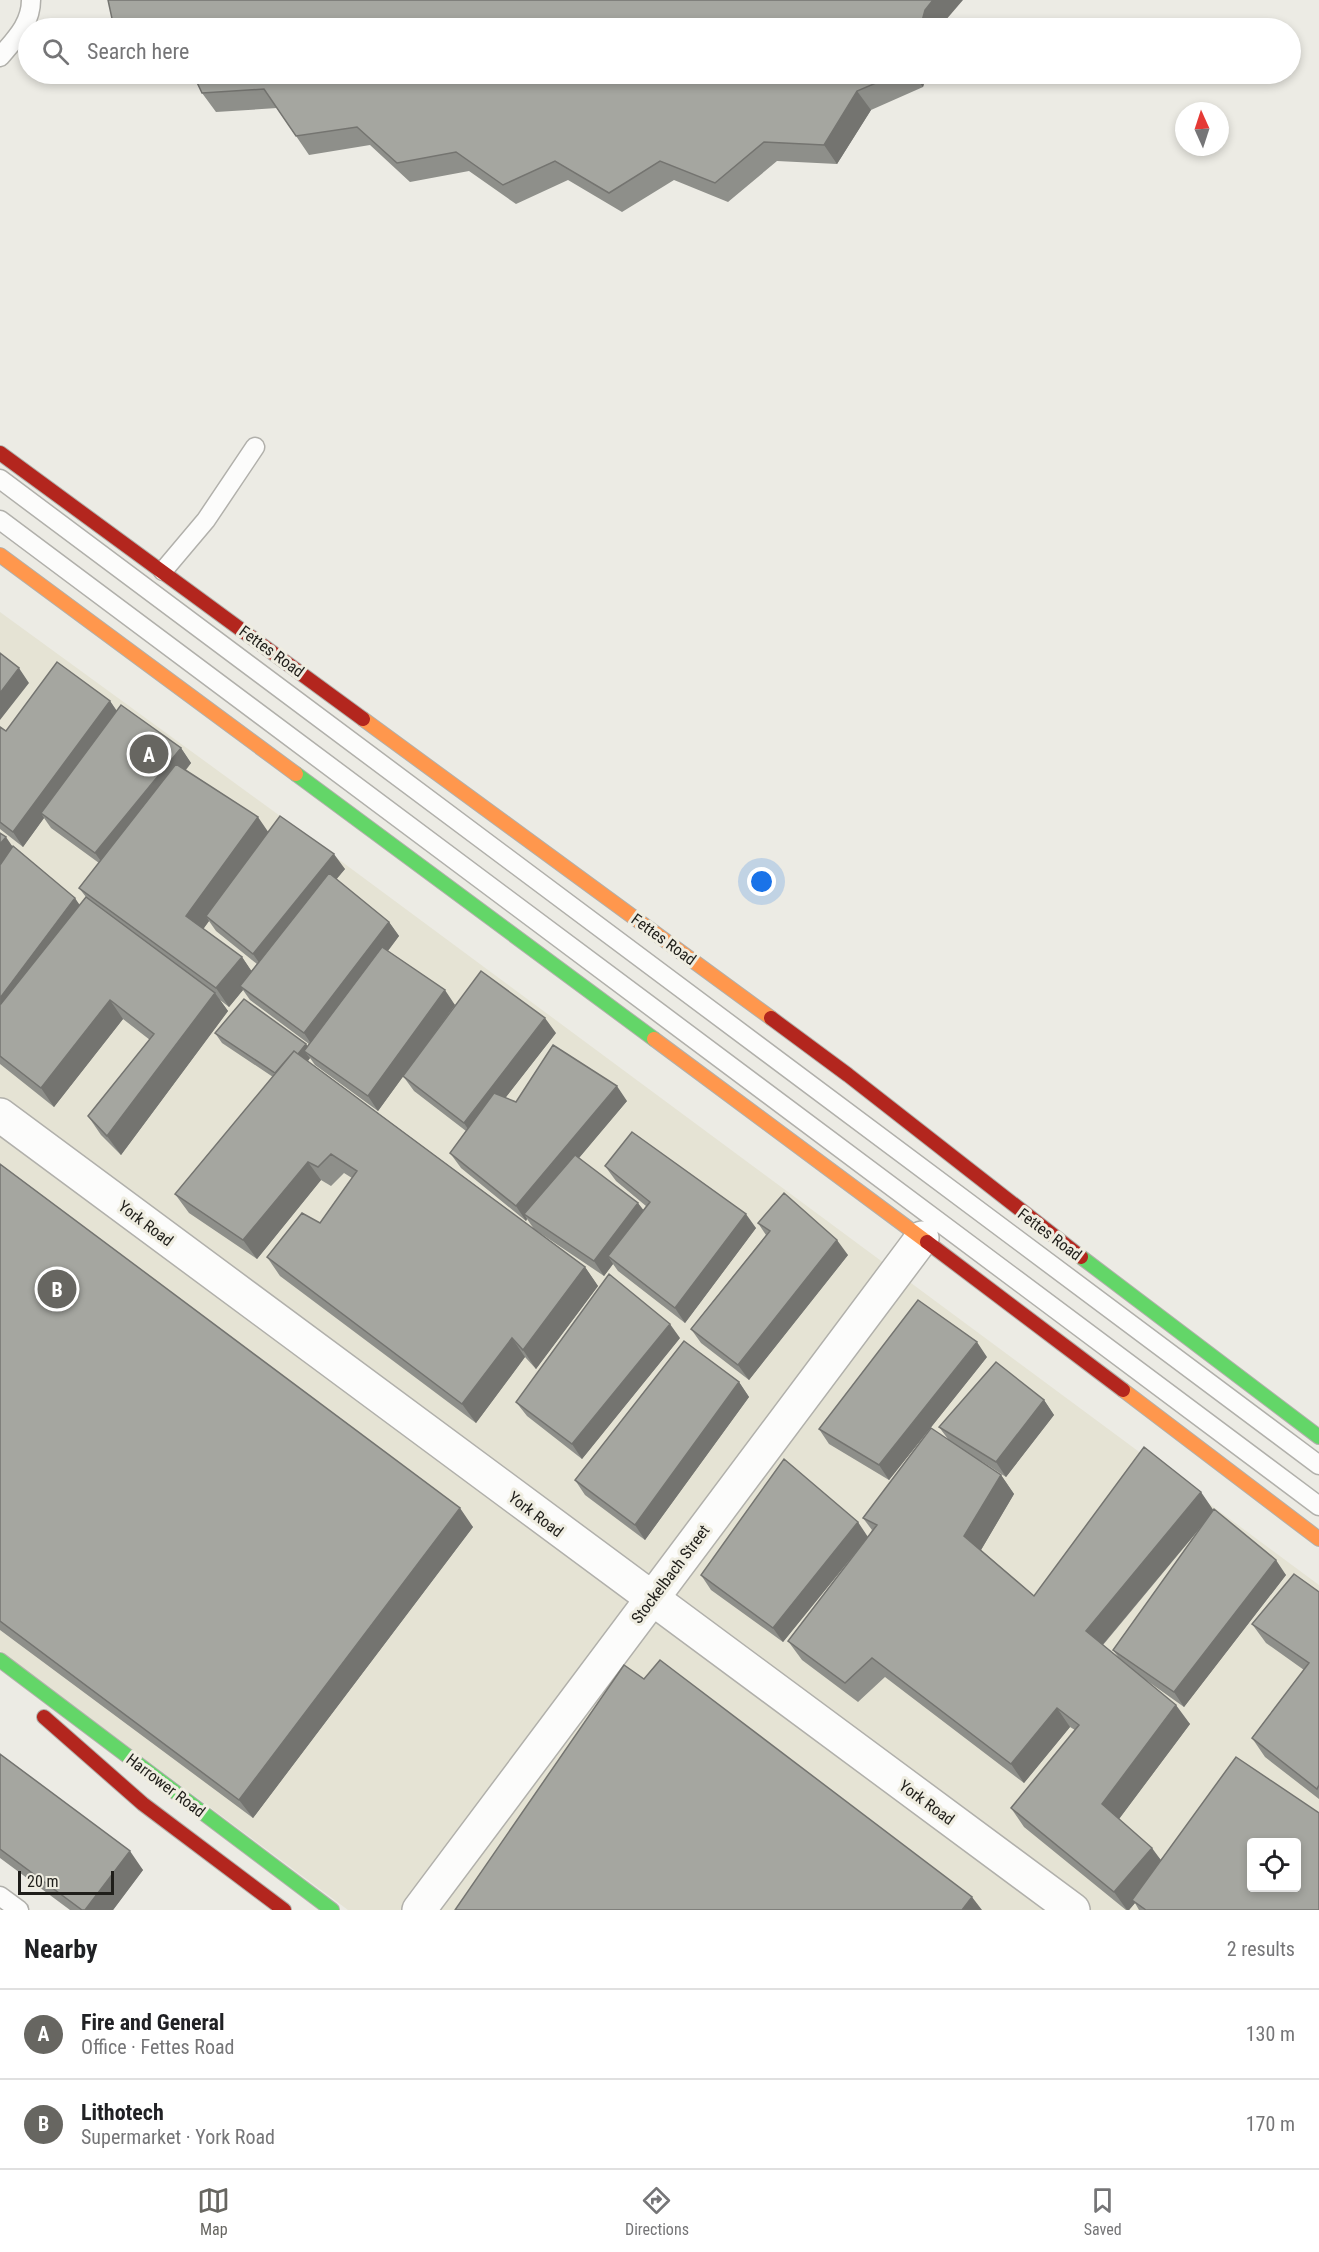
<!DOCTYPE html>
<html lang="en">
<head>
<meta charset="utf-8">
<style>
	:root { --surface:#fff; --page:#f6f6f6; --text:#202124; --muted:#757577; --line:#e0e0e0; --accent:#676661 }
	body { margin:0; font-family:"Roboto Condensed",sans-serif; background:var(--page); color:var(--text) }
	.controls { position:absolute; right:18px; bottom:18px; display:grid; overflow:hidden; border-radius:6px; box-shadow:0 3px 9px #0003 }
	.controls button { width:54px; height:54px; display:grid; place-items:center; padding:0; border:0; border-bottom:2px solid var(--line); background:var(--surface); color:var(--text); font:30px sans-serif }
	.compass { position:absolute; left:1175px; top:102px; width:54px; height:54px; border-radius:50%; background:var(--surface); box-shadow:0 3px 9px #0003; rotate:357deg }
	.scale { position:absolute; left:18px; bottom:15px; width:96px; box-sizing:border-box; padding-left:6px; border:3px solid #1f1e1a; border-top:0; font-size:16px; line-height:21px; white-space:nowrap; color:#1f1e1a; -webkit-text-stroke:4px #efede1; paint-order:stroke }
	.you { position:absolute; left:762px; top:882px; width:21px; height:21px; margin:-15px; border:4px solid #fff; border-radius:50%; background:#1a73e8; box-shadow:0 0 0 9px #1a73e833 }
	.badge { display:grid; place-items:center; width:39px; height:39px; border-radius:50%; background:var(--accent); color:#fff; font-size:20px; font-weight:700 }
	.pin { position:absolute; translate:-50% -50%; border:3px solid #fff; box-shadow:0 2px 6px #0006 }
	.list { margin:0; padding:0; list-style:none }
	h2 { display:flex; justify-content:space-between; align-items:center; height:78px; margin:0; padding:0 24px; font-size:26px }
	h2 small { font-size:20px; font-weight:400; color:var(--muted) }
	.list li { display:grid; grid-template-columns:39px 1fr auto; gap:18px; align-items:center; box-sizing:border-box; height:90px; padding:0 24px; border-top:2px solid var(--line) }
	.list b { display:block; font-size:22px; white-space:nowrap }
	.list p { margin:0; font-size:20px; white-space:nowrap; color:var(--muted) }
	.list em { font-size:20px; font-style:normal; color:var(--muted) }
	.icon { flex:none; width:33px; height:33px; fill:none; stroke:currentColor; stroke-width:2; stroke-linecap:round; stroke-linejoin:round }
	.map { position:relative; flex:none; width:1319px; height:1910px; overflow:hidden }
	.search { position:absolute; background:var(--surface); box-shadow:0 3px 9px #0003; left:18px; right:18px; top:18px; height:66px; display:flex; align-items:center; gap:15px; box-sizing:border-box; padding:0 21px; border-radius:33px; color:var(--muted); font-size:22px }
	.sheet { height:258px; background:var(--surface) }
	nav { display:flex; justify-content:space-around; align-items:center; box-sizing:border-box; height:84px; border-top:2px solid var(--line); background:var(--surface); font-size:16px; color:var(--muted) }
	nav a { display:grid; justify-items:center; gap:3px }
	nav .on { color:var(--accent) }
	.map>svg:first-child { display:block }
</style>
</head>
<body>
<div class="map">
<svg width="1319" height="1910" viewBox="0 0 1319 1910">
	<rect width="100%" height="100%" fill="#ecebe4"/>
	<!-- built -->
	<path fill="#e5e3d4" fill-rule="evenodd" d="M0 612 276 813 1319 1585V1910H348L0 1651ZM1252 1842H1296V1888H1252Z"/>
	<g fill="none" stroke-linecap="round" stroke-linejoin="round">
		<defs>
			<path id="lane" d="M0 57C15 39 31 24 31 0
				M0 479 1319 1465
				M0 520C441 847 878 1179 1319 1506
				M163 571 206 520 255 447
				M0 1896 19 1910"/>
			<path id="street" d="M0 1115 1073 1910
				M419 1910 922 1238"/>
			<path id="fast" d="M296 774 654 1039
				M1081 1257 1319 1437
				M0 1660 332 1910"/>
			<path id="slow" d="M0 555 296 774
				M363 719 771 1018
				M654 1039 927 1242
				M1123 1390 1319 1539"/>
			<path id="jam" d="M0 453 363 719
				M771 1018 848 1075 1081 1257
				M927 1242 1123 1390
				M44 1717 143 1804 284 1910"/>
		</defs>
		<!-- lane casing -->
		<use href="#lane" stroke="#b1b0ab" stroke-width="21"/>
		<!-- street casing -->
		<use href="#street" stroke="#b1b0ab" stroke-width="36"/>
		<!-- fast casing -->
		<use href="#fast" stroke="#b1b0ab" stroke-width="16"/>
		<!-- slow casing -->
		<use href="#slow" stroke="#b1b0ab" stroke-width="16"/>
		<!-- jam casing -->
		<use href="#jam" stroke="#b1b0ab" stroke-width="16"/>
		<!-- lane -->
		<use href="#lane" stroke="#fcfcfb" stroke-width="18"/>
		<!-- street -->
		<use href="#street" stroke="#fcfcfb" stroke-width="33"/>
		<!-- fast -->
		<use href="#fast" stroke="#63d668" stroke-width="14"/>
		<!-- slow -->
		<use href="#slow" stroke="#ff974d" stroke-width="14"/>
		<!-- jam -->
		<use href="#jam" stroke="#b3261e" stroke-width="14"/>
	</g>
	<!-- wall -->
	<path fill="#8e8f8a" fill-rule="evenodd" d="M193 74H927L923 87 871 110 837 164 777 161 728 202 674 180 622 212 568 180 516 204 469 171 410 182 370 145 309 155 277 108 216 112 202 93Z
		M110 701 117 711 181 748 191 763 186 770 268 832 345 869 336 879 389 922 399 936 388 951 455 1005 378 1111 315 1065 310 1058 308 1061 585 1267 598 1286 536 1369 525 1357 476 1423 280 1276 267 1257 320 1223 352 1178 344 1173 331 1186 321 1180 257 1259 189 1213 175 1194 273 1077 222 1043 215 1033 306 1044 308 1047 309 1044 250 1000 243 990 229 1007 220 1000 228 1011 121 1155 101 1135 88 1116 150 1040 123 1019 54 1107 0 1064V833L13 847 80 905 86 897 79 888 99 863 51 828 44 818 23 847 0 829V727L6 731ZM209 921 216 931 257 964 251 971 242 957 203 929Z
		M556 1033 505 1098 516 1102 627 1101 579 1158 643 1210 646 1206 616 1181 605 1166 756 1228 685 1323 618 1271 613 1264 604 1276 534 1229 527 1219 526 1221 461 1168 450 1153 466 1131 414 1091 403 1076Z
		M0 1164 473 1527 253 1818 0 1630Z
		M758 1223 848 1255 749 1380 701 1343 691 1329 766 1235Z
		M680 1338 582 1459 527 1416 516 1402Z
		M987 1357 889 1480 829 1444 819 1429Z
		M739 1382 749 1397 645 1540 585 1495 575 1480Z
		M1044 1400 1054 1415 1006 1477 978 1459 1001 1475 1014 1494 981 1550 1034 1596 1214 1511 1286 1575 1184 1707 1146 1680 1190 1724 1119 1819 1161 1860 1319 1910H1139L1135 1903 1129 1910H1126L1024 1827 1011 1808 1075 1730 1070 1727 1024 1783 885 1677 858 1702 802 1660 788 1641 861 1546 783 1642 711 1590 701 1575 868 1537 872 1530 863 1518 948 1439 939 1427ZM1206 1521 1113 1650 1119 1658 1103 1645Z
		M1319 1592V1799L1265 1757 1252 1738 1304 1670 1266 1643 1252 1624Z
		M0 1754 143 1870 113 1910H70L0 1858Z"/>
	<!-- shaded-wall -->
	<path fill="#747470" d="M933 0H963L939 28H920L925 10Z
		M913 74H927L923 87Z
		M857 91 871 110 837 164 824 145Z
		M19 668 29 683 0 720V693Z
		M110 701 120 716 41 813 44 818 23 847 13 832Z
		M181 748 191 763 106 868 95 853Z
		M258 817 271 836 206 916 209 921 199 935 186 916Z
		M6 837 19 856 0 879V844Z
		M334 854 345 869 263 968 253 954Z
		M75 898 85 913 0 1026V998Z
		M389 922 399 936 314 1048 304 1033Z
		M242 957 255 976 240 986 243 990 229 1007 216 988Z
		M445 990 455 1005 378 1111 368 1096Z
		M215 993 228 1011 121 1155 107 1136Z
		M110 1000 123 1019 54 1107 41 1088Z
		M545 1018 556 1033 474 1138 464 1123Z
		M306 1044 313 1054 304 1051 310 1058 288 1087 281 1077Z
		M617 1086 627 1101 529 1217 524 1214 527 1219 526 1221 516 1206Z
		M308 1162 321 1180 257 1259 243 1240Z
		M638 1203 649 1217 608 1256 613 1264 604 1276 594 1261Z
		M746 1214 756 1228 685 1323 675 1308Z
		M837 1240 848 1255 749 1380 738 1365Z
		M585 1267 598 1286 536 1369 523 1350Z
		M670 1324 680 1338 582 1459 572 1444Z
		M512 1338 525 1357 476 1423 462 1404Z
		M977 1342 987 1357 889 1480 879 1465Z
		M739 1382 749 1397 645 1540 635 1525Z
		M1044 1400 1054 1415 1006 1477 996 1462Z
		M1001 1475 1014 1494 978 1555 964 1536Z
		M1201 1492 1214 1511 1099 1649 1086 1631Z
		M460 1508 473 1527 253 1818 239 1800Z
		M858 1522 868 1537 783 1642 773 1628Z
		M1276 1560 1286 1575 1184 1707 1174 1692Z
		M1176 1705 1190 1724 1116 1823 1102 1804Z
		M1057 1708 1070 1727 1024 1783 1011 1764Z
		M1152 1848 1166 1867 1132 1900 1135 1903 1129 1910H1127L1114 1892Z
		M130 1851 143 1870 113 1910H85Z
		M972 1897 982 1910H962Z"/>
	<!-- building -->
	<path fill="#a5a6a0" stroke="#747470" stroke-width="1.5" fill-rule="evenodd" d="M108 0H933L925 10 920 28H114Z
		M193 74H897L857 91 824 145 764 142 715 183 660 161 609 193 555 161 503 185 456 152 397 163 357 127 296 136 264 89 202 93Z
		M0 653 19 668 0 693Z
		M57 662 110 701 13 832 0 822V727L6 731Z
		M121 705 181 748 95 853 41 813Z
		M176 764 258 817 186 916 242 957 216 988 79 888Z
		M280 816 334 854 253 954 206 916Z
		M0 833 6 837 0 844Z
		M13 846 75 898 0 998V865Z
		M329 873 389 922 304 1033 240 986Z
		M86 897 215 993 107 1136 88 1116 154 1034 110 1000 41 1088 0 1056V1005Z
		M382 947 445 990 368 1096 304 1051Z
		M481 971 545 1018 464 1123 403 1076Z
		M244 999 306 1044 298 1054 294 1051 275 1073 215 1033Z
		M553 1045 617 1086 516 1206 450 1153 494 1093 516 1102Z
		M294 1051 585 1267 523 1350 512 1338 462 1404 267 1257 302 1213 320 1223 357 1171 331 1154 318 1167 308 1162 243 1240 175 1194Z
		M632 1132 746 1214 675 1308 608 1256 650 1202 605 1166Z
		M575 1155 638 1203 594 1261 524 1214Z
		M0 1164 460 1508 239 1800 0 1621Z
		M784 1193 837 1240 738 1365 691 1329 770 1231 758 1223Z
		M609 1274 670 1324 572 1444 516 1402Z
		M918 1300 977 1342 879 1465 819 1429Z
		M684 1341 739 1382 635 1525 575 1480Z
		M996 1362 1044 1400 996 1462 939 1427Z
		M931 1428 1001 1475 964 1536 1034 1596 1144 1447 1201 1492 1086 1631 1176 1705 1102 1804 1152 1848 1114 1892 1011 1808 1079 1725 1057 1708 1011 1764 872 1658 845 1683 788 1641 877 1525 863 1518Z
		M784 1459 858 1522 773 1628 701 1575Z
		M1214 1509 1276 1560 1174 1692 1113 1650Z
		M1294 1574 1319 1592V1785L1317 1789 1252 1738 1309 1663 1252 1624Z
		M660 1660 972 1897 962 1910H455L624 1665 644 1679Z
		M0 1754 130 1851 85 1910H82L0 1849Z
		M1236 1757 1319 1813V1910H1146L1132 1900ZM1251 1842H1296V1887H1251Z"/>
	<g text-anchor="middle" stroke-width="6" stroke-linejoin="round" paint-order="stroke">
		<!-- street labels -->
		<g font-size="16" fill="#1f1e1a" stroke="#efede1">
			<text transform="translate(272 651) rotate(36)" y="6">Fettes Road</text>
			<text transform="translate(664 939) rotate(36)" y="6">Fettes Road</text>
			<text transform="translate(146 1223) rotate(37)" y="6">York Road</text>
			<text transform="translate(1050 1234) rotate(37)" y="6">Fettes Road</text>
			<text transform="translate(536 1514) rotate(37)" y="6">York Road</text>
			<text transform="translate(670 1574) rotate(-53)" y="6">Stockelbach Street</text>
			<text transform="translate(166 1785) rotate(37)" y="6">Harrower Road</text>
			<text transform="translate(927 1802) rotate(36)" y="6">York Road</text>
		</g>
	</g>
</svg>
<div class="controls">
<button><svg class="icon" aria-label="locate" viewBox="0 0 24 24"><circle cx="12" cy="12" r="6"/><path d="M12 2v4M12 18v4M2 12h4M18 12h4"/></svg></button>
</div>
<svg class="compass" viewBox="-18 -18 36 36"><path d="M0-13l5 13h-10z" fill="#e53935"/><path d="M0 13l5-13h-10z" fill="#757577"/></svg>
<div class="scale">20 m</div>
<div class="you"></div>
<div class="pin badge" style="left:149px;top:754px">A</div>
<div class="pin badge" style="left:57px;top:1289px">B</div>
<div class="search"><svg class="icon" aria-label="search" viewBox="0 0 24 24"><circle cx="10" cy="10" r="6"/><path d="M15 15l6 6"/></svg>Search here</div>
</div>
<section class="sheet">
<h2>Nearby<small>2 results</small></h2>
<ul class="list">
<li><span class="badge">A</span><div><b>Fire and General</b><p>Office · Fettes Road</p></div><em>130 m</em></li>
<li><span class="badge">B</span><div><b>Lithotech</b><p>Supermarket · York Road</p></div><em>170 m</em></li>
</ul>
</section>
<nav>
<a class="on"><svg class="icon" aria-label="map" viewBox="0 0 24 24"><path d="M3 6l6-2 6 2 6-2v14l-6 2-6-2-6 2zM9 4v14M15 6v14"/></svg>Map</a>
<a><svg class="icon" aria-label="directions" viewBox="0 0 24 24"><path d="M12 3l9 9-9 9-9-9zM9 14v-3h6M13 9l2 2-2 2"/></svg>Directions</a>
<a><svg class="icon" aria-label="saved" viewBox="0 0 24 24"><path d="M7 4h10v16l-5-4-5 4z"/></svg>Saved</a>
</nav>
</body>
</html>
